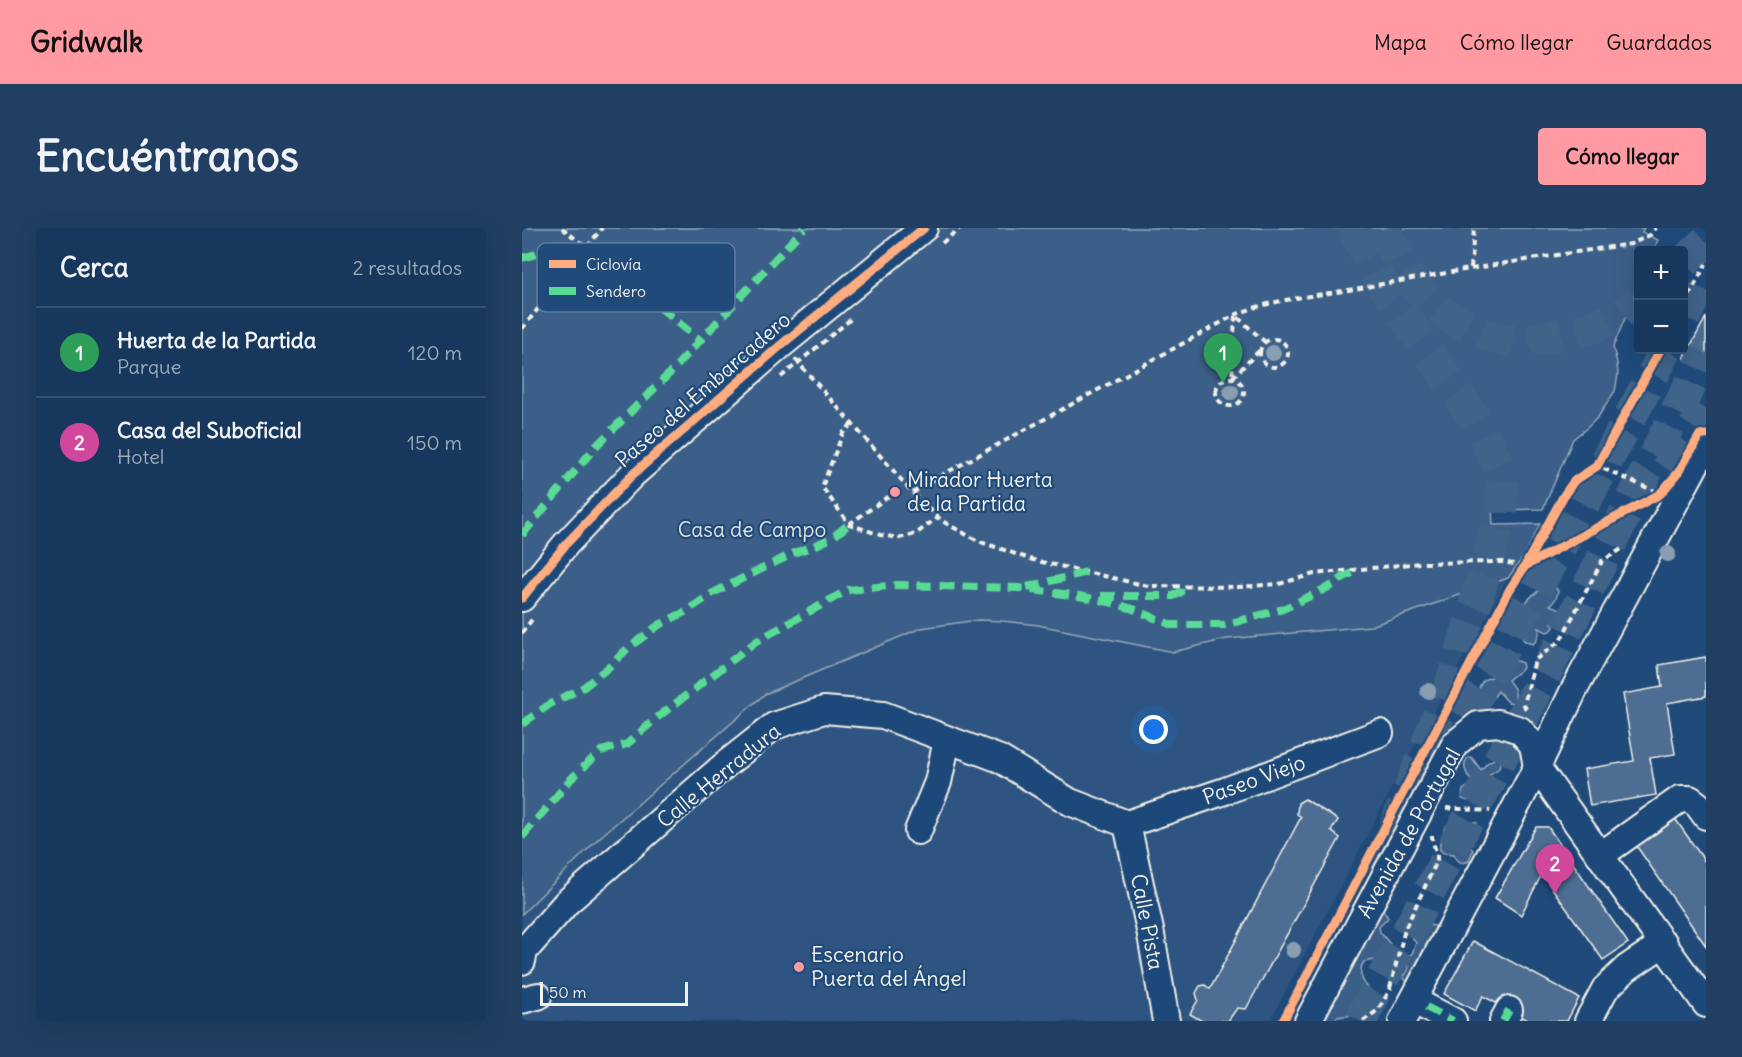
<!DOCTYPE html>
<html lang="es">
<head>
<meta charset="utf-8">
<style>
	:root { --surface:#17385c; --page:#203f62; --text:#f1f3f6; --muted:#9eacbb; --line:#365272; --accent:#ff9aa2 }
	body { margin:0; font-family:Delius,sans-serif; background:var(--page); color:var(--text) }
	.controls { position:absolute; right:18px; top:18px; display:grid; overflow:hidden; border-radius:6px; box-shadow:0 6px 24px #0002 }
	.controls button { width:54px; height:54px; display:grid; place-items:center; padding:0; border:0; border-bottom:2px solid var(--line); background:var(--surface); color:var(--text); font:30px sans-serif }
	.scale { position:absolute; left:18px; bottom:15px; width:148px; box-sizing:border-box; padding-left:6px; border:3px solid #f4f1e8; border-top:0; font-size:16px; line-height:21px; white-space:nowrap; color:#f4f1e8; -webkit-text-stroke:4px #1f4a7a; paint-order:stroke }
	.you { position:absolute; left:632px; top:502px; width:21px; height:21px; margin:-15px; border:4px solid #fff; border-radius:50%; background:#1a73e8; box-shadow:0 0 0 9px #1a73e833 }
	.badge { display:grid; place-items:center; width:39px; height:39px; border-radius:50%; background:var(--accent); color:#fff; font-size:20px; font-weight:700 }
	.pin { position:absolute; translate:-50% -50px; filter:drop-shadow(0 2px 3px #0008) }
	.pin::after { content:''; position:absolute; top:32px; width:21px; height:18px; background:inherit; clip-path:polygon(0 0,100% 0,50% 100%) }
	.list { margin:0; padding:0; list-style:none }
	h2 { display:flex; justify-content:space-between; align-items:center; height:78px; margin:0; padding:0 24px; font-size:26px }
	h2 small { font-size:20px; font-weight:400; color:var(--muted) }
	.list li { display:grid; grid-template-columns:39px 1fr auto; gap:18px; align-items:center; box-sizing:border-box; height:90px; padding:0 24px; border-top:2px solid var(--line) }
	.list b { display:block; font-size:22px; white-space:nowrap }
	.list p { margin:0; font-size:20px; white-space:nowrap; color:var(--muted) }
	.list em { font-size:20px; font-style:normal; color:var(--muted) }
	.map { position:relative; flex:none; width:1184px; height:793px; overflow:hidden; border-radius:6px }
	header { display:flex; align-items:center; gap:36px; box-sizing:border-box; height:84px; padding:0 30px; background:var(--accent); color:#111 }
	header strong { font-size:28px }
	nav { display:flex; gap:33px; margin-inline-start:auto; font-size:21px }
	.intro { display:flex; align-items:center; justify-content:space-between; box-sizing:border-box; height:144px; padding:0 36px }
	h1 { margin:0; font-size:42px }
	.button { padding:15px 27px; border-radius:6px; background:var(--accent); color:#111; font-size:21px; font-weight:700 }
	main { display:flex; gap:36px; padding:0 36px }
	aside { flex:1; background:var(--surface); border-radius:6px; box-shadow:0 6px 24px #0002 }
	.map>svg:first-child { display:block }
</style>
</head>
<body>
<header>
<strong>Gridwalk</strong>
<nav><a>Mapa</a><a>Cómo llegar</a><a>Guardados</a></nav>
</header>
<div class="intro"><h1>Encuéntranos</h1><a class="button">Cómo llegar</a></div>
<main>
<aside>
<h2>Cerca<small>2 resultados</small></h2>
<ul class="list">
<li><span class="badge" style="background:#2e9e5b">1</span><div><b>Huerta de la Partida</b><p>Parque</p></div><em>120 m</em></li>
<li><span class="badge" style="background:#d1479c">2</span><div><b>Casa del Suboficial</b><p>Hotel</p></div><em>150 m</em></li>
</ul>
</aside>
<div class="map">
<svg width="1184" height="793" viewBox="0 0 1184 793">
	<rect width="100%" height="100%" fill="#1f4a7a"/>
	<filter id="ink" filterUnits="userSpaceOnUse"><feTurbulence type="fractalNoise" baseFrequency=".0167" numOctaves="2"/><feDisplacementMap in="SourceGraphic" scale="12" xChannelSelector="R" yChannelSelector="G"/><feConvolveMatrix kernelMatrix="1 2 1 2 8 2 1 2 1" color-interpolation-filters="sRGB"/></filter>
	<g filter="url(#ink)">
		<!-- built -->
		<path fill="#2d5581" d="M986 350 877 546 748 793H0V686L77 610 243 466 399 400 456 392 480 393 516 397 651 424 705 411 849 398Z"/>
		<!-- green -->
		<path fill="#3a5f88" stroke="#97a8b8" stroke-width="1.5" d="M0 0H1122L1120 4 1136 12 1132 22H1116V59L1091 119 1095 135 1096 147 1093 163 1076 189 1065 200 1051 211 1021 281 970 282 971 297 1018 296 1002 328 986 350 849 398 705 411 651 424 516 397 480 393 456 392 399 400 243 466 77 610 0 686Z
			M1023 359 1034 360 1036 363C1035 369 1033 374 1028 377 1035 380 1045 381 1045 391L1043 394 1030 395 1032 399 1030 402 1025 404 1017 400C1017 407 1017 411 1011 416 1002 414 999 411 998 402L1005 396 998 388C1000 375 1012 365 1023 359Z
			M974 421 978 425V433L981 436C988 434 993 431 1000 435L1001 440 986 452 993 462V471L991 475 986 474 976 463 971 470 963 475 958 473C955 461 957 450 971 449L965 434V427L969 422Z
			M947 529 950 530 959 542 965 535 975 529 979 531 977 540 967 547 981 557V561L978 564 964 563 966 573 964 575 959 573 954 566 946 573 940 571 941 562 951 555C945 548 938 536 947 529Z
			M952 594 955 595V599L952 602 946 605 952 611 951 616 947 617 951 622 947 633C939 637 935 633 932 626L922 625 918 622V614L925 610 922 607V601L926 596H930L940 604H942L944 599Z
			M858 677 866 690 857 699 858 704 868 716 861 727 859 735 853 732 842 734C834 745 842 757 851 765L840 786 815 789 813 793H796Z
			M900 694 903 697 914 698 885 754 881 749C888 742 889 736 882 729L890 726 894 715 887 705 896 702Z"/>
		<!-- building -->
		<path fill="#4d6e92" stroke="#f4f1e8" stroke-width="1.5" d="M1184 89V142L1162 130Z
			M1184 429V468L1145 475 1153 526 1128 530 1134 567 1068 578 1062 541 1112 533 1101 466 1140 459 1137 437Z
			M783 571 816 592 809 603 818 610 724 781 715 780 706 793H680L668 786 676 772 674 765 678 758 683 757 688 761 779 589 775 586 776 575Z
			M1152 589 1184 635V718L1113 616Z
			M1014 599H1026L1106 715 1081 732 1020 646 999 687 973 670Z
			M951 713 1057 770 1045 793H1008L961 768 953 783 922 766Z"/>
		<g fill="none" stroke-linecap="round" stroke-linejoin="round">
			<!-- highway-tunnel -->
			<path stroke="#3f638a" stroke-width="33" stroke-dasharray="33 16" stroke-linecap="butt" d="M833 0V5L857 51 959 200 980 245 979 286 935 440 855 646
				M865 0C877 60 935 108 996 113 1003 113 1011 111 1018 110 1055 105 1087 98 1116 74
				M1162 34 1184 13
				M1162 89 1184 47
				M1145 241 1184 182
				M919 533 1061 277 1144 122
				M838 793 1011 470 1184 125"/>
			<defs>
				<path id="minor" d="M0 370 44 316 110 247 259 117 402 0
					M605 596 703 563 858 505
					M605 596 629 707 644 793
					M396 603 416 554 425 512
					M1079 627 1158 571H1168L1176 577 1184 588
					M0 733 2 723 45 674 204 536 252 498 302 482 361 487 478 531 548 574 605 596
					M0 772 16 768
					M904 779 931 793
					M786 793 933 516 956 497 976 495 998 502 1011 517 1015 539 1184 776
					M880 793 1015 539 1052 462 1184 217
					M981 793 987 782
					M1066 793 1083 761 1105 740 1142 715"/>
			</defs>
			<!-- minor casing -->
			<use href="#minor" stroke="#f4f1e8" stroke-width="30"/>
			<!-- path -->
			<path stroke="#f4f1e8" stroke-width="4" stroke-dasharray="6 4.5" stroke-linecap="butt" d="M40 0 65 20
				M420 15 438 0
				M949 40 952 0
				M1162 77 1184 36
				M0 101 80 0
				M738 125a14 14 0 1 1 28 0a14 14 0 1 1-28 0Z
				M737 123 710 150 713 87 743 114
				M273 131 391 265 400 258 713 87C752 70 796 68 838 60 928 44 1018 29 1109 16L1128 7 1134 0
				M259 149 329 91
				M694 164a14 14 0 1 1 28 0a14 14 0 1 1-28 0Z
				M330 196 321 205 300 259 327 296 358 307 377 310 394 306 416 289
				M1135 264 1075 238 1138 122
				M391 265 420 293 456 313 511 332 626 358 716 359 757 356 792 346 898 335 980 334 1003 338
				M327 296 373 264
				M0 405 11 390
				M1004 481 1002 477 1013 432 1038 413 1080 333 1103 319
				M924 580 968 583
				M868 760 883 701 915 633C916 623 910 617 910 607
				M841 793 856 782 869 760"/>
			<!-- minor -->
			<use href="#minor" stroke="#1f4a7a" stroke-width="26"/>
			<!-- quiet -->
			<path stroke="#5adb95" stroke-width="8" stroke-dasharray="15 8" stroke-linecap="butt" d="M0 30C26 23 38 16 65 20L179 113
				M0 307 74 218 148 145 282 0
				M505 359 565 344
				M579 368H651L658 365 659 359
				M0 496 28 476 62 459 88 438 106 420 137 397 163 384 191 365 274 324 290 319 311 309 327 296
				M0 609 49 551 79 523 105 516 132 492 235 413 326 362 376 357 496 360 557 368 587 374 611 381 650 397H702L761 381 811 357 822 349 837 342
				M904 779 931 793
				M981 793 987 782"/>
			<defs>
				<path id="cycleway" d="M1003 338 1138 266 1156 245 1178 207H1184
					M0 370 44 316 110 247 259 117 402 0
					M761 793 988 361 1003 338 1042 267 1052 253 1075 238 1138 122"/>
			</defs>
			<!-- cycleway casing -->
			<use href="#cycleway" stroke="#1f4a7a" stroke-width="13"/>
			<!-- cycleway -->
			<use href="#cycleway" stroke="#ffac80" stroke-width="9"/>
		</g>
		<!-- trees -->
		<g fill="#8a9eb1">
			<circle cx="751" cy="125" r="8"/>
			<circle cx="709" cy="164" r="8"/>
			<circle cx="1146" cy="326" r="8"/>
			<circle cx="906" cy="463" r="8"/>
			<circle cx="771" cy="722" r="8"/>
		</g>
	</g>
	<!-- markers -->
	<g fill="#ff9aa2" stroke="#1f4a7a" stroke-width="2">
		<circle cx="373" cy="264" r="6"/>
		<circle cx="277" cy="739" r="6"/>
	</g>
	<g text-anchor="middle" stroke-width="4.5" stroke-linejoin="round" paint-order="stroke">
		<!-- street labels -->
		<g font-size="21" fill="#f4f1e8" stroke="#1f4a7a">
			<text transform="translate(181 162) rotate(-41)" y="7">Paseo del Embarcadero</text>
			<text transform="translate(197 548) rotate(-39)" y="7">Calle Herradura</text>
			<text transform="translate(732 552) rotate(-20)" y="7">Paseo Viejo</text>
			<text transform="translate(887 605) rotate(-61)" y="7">Avenida de Portugal</text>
			<text transform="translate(625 694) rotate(79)" y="7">Calle Pista</text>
		</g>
		<!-- poi labels -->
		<g font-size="21" fill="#f4f1e8" stroke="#1f4a7a" text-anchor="start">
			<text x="385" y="259">Mirador Huerta<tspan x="385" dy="24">de la Partida</tspan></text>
			<text x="289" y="734">Escenario<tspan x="289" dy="24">Puerta del Ángel</tspan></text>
		</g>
		<!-- park labels -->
		<g font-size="21" fill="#e1e2de" stroke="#1f4a7a">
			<text x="230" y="309">Casa de Campo</text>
		</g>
	</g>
	<!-- legend -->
	<rect x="15" y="15" width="198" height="69" rx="9" fill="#1f4a7a" stroke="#5f7c9b" stroke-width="1.5"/>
	<rect x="27" y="32" width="27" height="8" fill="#ffac80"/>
	<rect x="27" y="59" width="27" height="8" fill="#5adb95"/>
	<g font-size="16" fill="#f4f1e8">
		<text x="64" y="42">Ciclovía</text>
		<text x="64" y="69">Sendero</text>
	</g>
</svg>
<div class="controls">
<button>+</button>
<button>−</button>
</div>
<div class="scale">50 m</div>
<div class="you"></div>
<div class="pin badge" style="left:701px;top:155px;background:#2e9e5b">1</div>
<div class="pin badge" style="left:1033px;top:666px;background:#d1479c">2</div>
</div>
</main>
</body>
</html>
